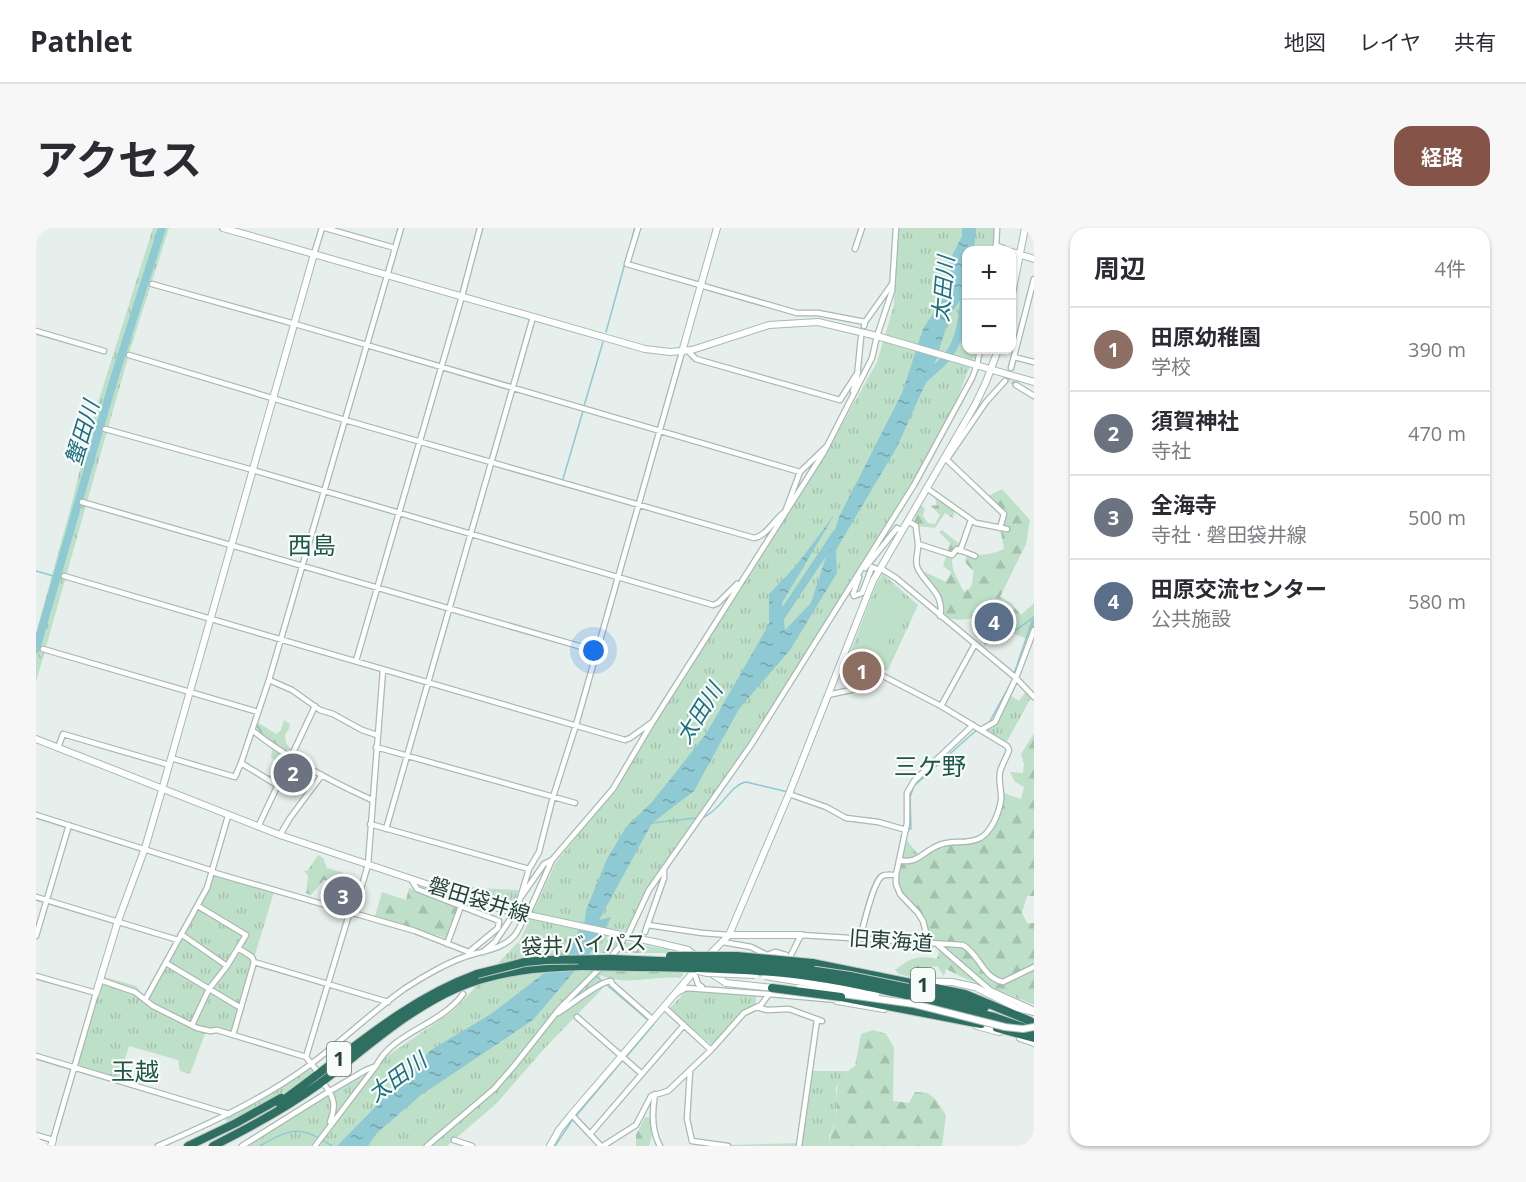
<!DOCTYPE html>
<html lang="ja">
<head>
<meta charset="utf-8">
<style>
	:root { --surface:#fff; --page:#f7f7f7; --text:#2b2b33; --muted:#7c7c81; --line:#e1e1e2; --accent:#855347 }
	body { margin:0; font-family:"Open Sans","Noto Sans JP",sans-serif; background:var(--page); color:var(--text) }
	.controls { position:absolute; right:18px; top:18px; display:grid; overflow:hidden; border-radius:12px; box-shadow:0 2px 4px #0004 }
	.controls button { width:54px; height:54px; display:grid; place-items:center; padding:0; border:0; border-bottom:2px solid var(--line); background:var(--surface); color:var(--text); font:30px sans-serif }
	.you { position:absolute; left:558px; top:423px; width:21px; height:21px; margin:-15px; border:4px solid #fff; border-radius:50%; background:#1a73e8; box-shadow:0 0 0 9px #1a73e833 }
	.badge { display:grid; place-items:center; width:39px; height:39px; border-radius:50%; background:var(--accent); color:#fff; font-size:20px; font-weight:700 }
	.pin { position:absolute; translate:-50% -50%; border:3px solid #fff; box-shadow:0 2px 6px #0006 }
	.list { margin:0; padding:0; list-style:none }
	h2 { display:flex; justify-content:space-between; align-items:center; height:78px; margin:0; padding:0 24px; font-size:26px }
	h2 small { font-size:20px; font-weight:400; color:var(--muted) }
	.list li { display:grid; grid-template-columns:39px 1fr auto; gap:18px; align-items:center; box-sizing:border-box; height:84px; padding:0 24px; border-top:2px solid var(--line) }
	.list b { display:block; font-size:22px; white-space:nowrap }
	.list p { margin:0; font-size:20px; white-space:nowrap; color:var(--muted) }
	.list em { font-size:20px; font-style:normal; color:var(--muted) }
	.map { position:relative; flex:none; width:998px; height:918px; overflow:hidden; border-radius:18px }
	header { display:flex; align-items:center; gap:36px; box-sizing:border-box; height:84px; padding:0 30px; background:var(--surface); border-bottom:2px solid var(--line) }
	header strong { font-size:28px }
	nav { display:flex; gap:33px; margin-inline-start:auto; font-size:21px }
	.intro { display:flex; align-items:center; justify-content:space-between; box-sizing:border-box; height:144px; padding:0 36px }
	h1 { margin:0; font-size:42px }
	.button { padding:15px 27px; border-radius:18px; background:var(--accent); color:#fff; font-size:21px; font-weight:700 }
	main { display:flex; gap:36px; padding:0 36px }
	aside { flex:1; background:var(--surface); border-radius:18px; box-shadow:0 2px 4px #0004 }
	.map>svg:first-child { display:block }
</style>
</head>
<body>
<header>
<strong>Pathlet</strong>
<nav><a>地図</a><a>レイヤ</a><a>共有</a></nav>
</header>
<div class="intro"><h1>アクセス</h1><a class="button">経路</a></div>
<main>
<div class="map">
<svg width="998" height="918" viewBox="0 0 998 918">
	<defs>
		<pattern id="grass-tufts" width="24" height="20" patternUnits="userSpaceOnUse" patternTransform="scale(1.5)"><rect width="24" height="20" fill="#bfe0c8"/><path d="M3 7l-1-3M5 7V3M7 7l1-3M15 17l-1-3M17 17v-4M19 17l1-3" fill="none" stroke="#a4c1ad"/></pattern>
		<pattern id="forest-firs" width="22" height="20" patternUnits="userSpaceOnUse" patternTransform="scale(1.5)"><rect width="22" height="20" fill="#bfe0c8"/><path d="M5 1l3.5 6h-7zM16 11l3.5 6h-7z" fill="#a4c1ad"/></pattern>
		<pattern id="water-ripples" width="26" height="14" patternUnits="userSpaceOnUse" patternTransform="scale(1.5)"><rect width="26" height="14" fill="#8ec9d4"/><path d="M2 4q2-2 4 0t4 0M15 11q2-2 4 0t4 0" fill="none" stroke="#74a5ad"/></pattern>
	</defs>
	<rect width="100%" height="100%" fill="#e6efeb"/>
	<!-- grass -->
	<path fill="url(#grass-tufts)" d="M117 0H133L95 119 0 454V405L35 278 54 200Z
		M859 0H959L956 22H930V122H940V124L912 193 880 255 683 564 613 662 591 703 577 701 561 725 566 761 507 822 461 875 411 918H279L318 865 274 918H207L297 861 333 846 341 835 417 783 484 712 520 634 574 568 718 332 801 205 841 134 858 77Z
		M847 346 882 377 852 442 838 441 812 430 841 355Z
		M991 462 996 468 969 517 947 501 957 495 972 466 983 473Z
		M177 647 238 664 195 806 174 803 169 806 154 846 144 843 142 832 93 818 83 850 39 837 65 748 100 758 110 771 172 663Z
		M405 655 442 660 482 662 480 677Z
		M650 763 720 768V775L706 783 676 817 633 781Z
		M275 836 280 846 194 898 189 890Z
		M773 843H811L800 860V893L793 908 795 918H655L767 915 763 913Z"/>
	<!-- forest -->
	<path fill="url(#forest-firs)" d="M966 261 994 292 990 316 964 369 975 375 985 387 998 375V413L975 405 977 390C974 388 969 383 965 382 949 377 934 402 907 387L902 366 887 349 889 344 910 354 915 344 907 338 914 315 903 304 906 302 925 317 924 323 921 321C909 335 922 350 928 364L935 359 938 344 929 334 931 326C942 328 958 326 968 321L964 299 968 286 954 272 953 268Z
		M901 267 919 281 917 290 909 285 899 300 882 298 878 296 882 276 889 280 887 288 892 295 899 296 904 287 895 278 901 277 899 270Z
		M248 492 254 496 253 500 249 507 250 515 255 521 254 525 269 541 272 550 268 557 257 560C248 554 238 555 229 550L230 547H237L243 536 235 529 236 522 220 498 223 495 240 506 245 502Z
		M998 505V668H991L986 685 991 695H998V777L956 759 932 752 910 741 908 748 901 738 885 741 873 749 863 746 859 742C875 730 880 727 901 731L903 724 900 717 891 727 889 720 891 708 875 679 864 666 860 645 871 612 884 629 902 617 938 615 956 598 965 564 985 571 988 559 979 554 974 544 987 545 988 536 985 526Z
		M282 627 287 630 291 640 308 645 305 656 288 652 275 667 270 665 272 648 268 643 272 642Z
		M373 660 421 680 410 710 339 688 346 664 370 672Z
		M571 711 630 721 639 725H561Z
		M631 741 648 746 644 750C617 747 586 760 560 745L568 742Z
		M837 802 850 806 858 819 857 873 873 875 879 864 892 865 900 872 910 887 906 918H795C792 902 799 903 800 890 802 866 795 853 819 838L825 806Z
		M609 889 615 890 618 899 613 918H600V907Z"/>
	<!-- park -->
	<path fill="#bfe0c8" d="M851 369 858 374 865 383 847 428H841L828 421C826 404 835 378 851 369Z"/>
	<!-- water -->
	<path fill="url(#water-ripples)" d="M926 0H940L938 22H930V64L914 87 900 132 861 219 800 322 801 345 754 422 703 481 658 563 616 595 563 692 575 689 565 712 497 792 385 867 341 905 332 918H301L395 822 455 786 546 716 550 682 571 631 590 599 616 574 670 506 733 396V366L759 339 799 286 746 375 749 402 775 375 803 289 866 165 887 101 915 58 913 34 926 8Z"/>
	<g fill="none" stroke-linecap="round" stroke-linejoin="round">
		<!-- stream -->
		<path stroke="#8ec9d4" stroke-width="1.5" d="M596 10 599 0
			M570 104 589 35
			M548 178 567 114
			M527 251 547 183
			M0 343 21 349
			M949 416 969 410 998 389
			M978 446 997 390
			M774 571 792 578
			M668 589C686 581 694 557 710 554L752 564
			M827 590 841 591 875 601 874 569 878 558 936 506 954 493 977 451
			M616 595 660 590
			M552 741 567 754
			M571 757 613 793
			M591 828 617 797 616 796
			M540 888 587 832
			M224 918C256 899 265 898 296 918
			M519 918 537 891"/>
		<!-- river -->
		<path stroke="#8ec9d4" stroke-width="8" d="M887 152C895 144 905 137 912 128 926 110 927 81 930 58
			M742 393 800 306
			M0 421 77 154 126 0
			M521 735 532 724 554 694"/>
		<!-- street-tunnel -->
		<path stroke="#bfccc8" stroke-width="4.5" stroke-dasharray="4.5 2" stroke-linecap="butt" d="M971 149 980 157"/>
		<defs>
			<path id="street" d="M289 0 359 20
				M602 0 591 36 761 85H782L829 94
				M819 21 826 0
				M960 22 961 0
				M278 26 286 0
				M116 56 259 96 764 244
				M828 98 829 94 856 56
				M0 103 68 123
				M652 123 660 131 804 172 822 144
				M93 127 309 192 718 310C731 308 738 291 749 284L764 244 790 219
				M978 129 998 134
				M975 140 998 51
				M980 157 998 168
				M817 163 821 149 825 109
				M69 201 217 242 677 377 682 375 701 356
				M910 231 968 286 964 300
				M911 231 950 174 969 153
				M892 261 940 295 971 301
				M46 274 560 423
				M872 293 880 298C880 304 882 311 882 318 882 326 878 334 882 341 891 358 909 366 904 388
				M882 316 916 327 921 321 939 328
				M924 323 935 292
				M829 340 861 300 866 303
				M844 340 860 350 980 450 998 469
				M28 348 589 512 594 510 615 495
				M823 349 817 366 818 368 826 365 836 339 843 342
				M7 421 222 484
				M320 433 426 68 444 0
				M233 452 256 462 284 482 297 486 326 502 341 507
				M792 467 833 458 845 447 905 478 971 518 973 522C971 529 966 536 964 544 962 553 966 563 965 572 963 585 955 606 942 611 928 617 915 611 901 618 887 624 880 637 863 632
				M905 478 939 416
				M216 502C252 531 294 553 336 572
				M945 502 959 494 980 450 998 402
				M340 519 539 575
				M22 520 27 506 133 537
				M135 530 199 549 205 535 233 452 365 0
				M205 535 241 557
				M753 566 790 579 810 590 842 594 870 602
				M0 587 177 643
				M334 596 493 641
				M222 599 279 478
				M350 601 497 89
				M244 607 254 590 286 547
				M176 644 379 703 438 726
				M375 651 381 661 463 693 462 700 433 724
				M0 669 142 712
				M485 669 508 636 516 632 577 561 616 495 788 224 836 130 841 108 856 63 860 0
				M482 677 493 641 503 624 517 569 540 497 646 124
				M162 678 210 707 202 720
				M318 684 332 637 347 442
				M491 688 516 632
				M612 697 666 705 693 707
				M609 704 628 650V641
				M145 706 191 738 202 720 216 729 218 734 352 774
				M0 708 33 597
				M591 709 613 662 715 517 878 257 936 150 941 137 944 122
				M824 711C827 699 837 654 846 648 850 646 855 647 860 647
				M687 714 715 719 731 727 739 724 750 727 751 732
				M890 715 891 708 887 693 882 685 864 666 860 656V647L871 595V565L878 553 937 497
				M411 716 425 678
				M902 717 954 762 998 782
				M599 721 602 716
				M447 724 459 714 475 690
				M573 731 585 717 588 708
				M752 733 765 707 927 717C944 727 946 749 967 754L998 739
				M130 735 205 780
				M658 744 662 756 666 759
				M0 748 60 765 17 912 0 907
				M64 752 99 764 117 778 161 800 174 803 181 802 270 829 281 843
				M641 765 650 760 733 766
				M109 772 171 660 192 588
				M628 779 675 822
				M720 779 731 782 753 781 786 793
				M522 785C535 777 562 754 575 753L576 756 617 792
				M541 789 606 846
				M156 797 173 761 191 738
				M197 807 218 734
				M0 828 193 886
				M270 829 314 683
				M654 843 651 891 656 913 692 918
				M288 856C299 870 300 878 294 894
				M619 866C616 883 615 902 624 918
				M536 887 565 918
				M555 905 648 797
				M418 912 436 918
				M122 918C175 895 228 871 275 836 307 812 336 784 368 761 386 749 417 731 438 726 452 722 468 720 479 707 483 702 486 693 490 687
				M206 918 294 863 330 842 340 838
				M279 918 340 838C358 803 404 798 427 766
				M391 918 458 861 478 838 524 780 565 739
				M567 918 600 897 615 868 632 863 675 822 708 785 725 777 733 766 801 772
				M763 918 781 792"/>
			<path id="secondary" d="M187 0 609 121 634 124 656 122 733 97 782 94 841 108 998 154
				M960 18 971 22
				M976 24 998 31
				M976 66 989 0
				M646 124 681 0
				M0 511 244 607 465 681 627 716 652 722 661 729
				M693 707H765
				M671 729 693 707 753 566 837 353 939 177 950 154 962 122
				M673 744 690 755
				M882 753 916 754 939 759 981 780 998 784
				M60 765 82 693 109 620 126 562 278 26
				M801 773 848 781
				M941 798 963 804
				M984 810 998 815
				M15 918 17 912
				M514 918 523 902 535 887 662 739"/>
			<path id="highway" d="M776 735 929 766 994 793
				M872 760 949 779
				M870 767 958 789 998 803
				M805 769 945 796
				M961 800 998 810
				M243 875C307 830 366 773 441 746
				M152 918 200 895 245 870
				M177 918C213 900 250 880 283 856 328 822 369 783 421 760 460 743 504 739 546 738"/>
		</defs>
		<!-- street casing -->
		<use href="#street" stroke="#a8b8b2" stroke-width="7"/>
		<!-- secondary casing -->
		<use href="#secondary" stroke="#a4bbb3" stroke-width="8"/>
		<!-- highway casing -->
		<use href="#highway" stroke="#c2cac8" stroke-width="10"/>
		<!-- street -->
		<use href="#street" stroke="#fff" stroke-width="4.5"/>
		<!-- secondary -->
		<use href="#secondary" stroke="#fff" stroke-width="6"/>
		<!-- highway -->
		<use href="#highway" stroke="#2f6f62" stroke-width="8"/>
		<defs>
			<path id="secondary-bridge" d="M663 743 671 745 719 747
				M729 748 840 766
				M690 755 738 760
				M763 760 878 776 969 799 987 801 998 799"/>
			<path id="highway-bridge" d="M634 728H701L776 735
				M546 738C613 739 681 739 748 745 789 749 829 758 870 767
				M441 746 489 734 510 732 576 731 746 738 814 748 872 760
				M736 760 805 769"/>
		</defs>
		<!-- secondary-bridge casing -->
		<use href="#secondary-bridge" stroke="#a4bbb3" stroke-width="8" stroke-linecap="butt"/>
		<!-- highway-bridge casing -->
		<use href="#highway-bridge" stroke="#c2cac8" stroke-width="10" stroke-linecap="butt"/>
		<!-- secondary-bridge -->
		<use href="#secondary-bridge" stroke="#fff" stroke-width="6"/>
		<!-- highway-bridge -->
		<use href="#highway-bridge" stroke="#2f6f62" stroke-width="8"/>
	</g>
	<g text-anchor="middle" stroke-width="4.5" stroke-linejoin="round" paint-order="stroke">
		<!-- shield labels -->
		<g fill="#f7fbf9" stroke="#637a73" stroke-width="1.5">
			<rect x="875" y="740" width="24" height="34" rx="4.5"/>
			<rect x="291" y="814" width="24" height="34" rx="4.5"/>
		</g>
		<g font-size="20" font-weight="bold" fill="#24423a">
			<text x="887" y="764">1</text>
			<text x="303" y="838">1</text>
		</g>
		<!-- street labels -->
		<g font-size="21" fill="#24423a" stroke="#f7fbf9">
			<text transform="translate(443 672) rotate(17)" y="7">磐田袋井線</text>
			<text transform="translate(855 713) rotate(4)" y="7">旧東海道</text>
			<text transform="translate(548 717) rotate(-2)" y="7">袋井バイパス</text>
		</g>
		<!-- water labels -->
		<g font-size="22" font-style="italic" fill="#1c6f80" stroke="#f7fbf9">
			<text transform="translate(907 61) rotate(-85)" y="8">太田川</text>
			<text transform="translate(46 205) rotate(-73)" y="8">蟹田川</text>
			<text transform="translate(663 485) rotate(-58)" y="8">太田川</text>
			<text transform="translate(361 849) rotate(-36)" y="8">太田川</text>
		</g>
		<!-- quarter labels -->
		<g font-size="24" fill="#1f5548" stroke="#f7fbf9">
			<text x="276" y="326">西島</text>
			<text x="894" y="547">三ケ野</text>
			<text x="99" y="852">玉越</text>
		</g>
	</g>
</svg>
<div class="controls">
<button>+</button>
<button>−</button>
</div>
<div class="you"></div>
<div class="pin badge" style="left:826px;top:443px;background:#8d6e63">1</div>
<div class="pin badge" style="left:257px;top:545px;background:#6b7280">2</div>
<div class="pin badge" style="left:307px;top:668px;background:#6b7280">3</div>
<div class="pin badge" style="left:958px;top:394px;background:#5c6f8a">4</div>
</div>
<aside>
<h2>周辺<small>4件</small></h2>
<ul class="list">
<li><span class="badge" style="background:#8d6e63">1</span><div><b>田原幼稚園</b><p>学校</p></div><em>390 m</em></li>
<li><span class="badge" style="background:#6b7280">2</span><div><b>須賀神社</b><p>寺社</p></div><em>470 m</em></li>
<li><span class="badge" style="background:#6b7280">3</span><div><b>全海寺</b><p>寺社 · 磐田袋井線</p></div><em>500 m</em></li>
<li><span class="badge" style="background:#5c6f8a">4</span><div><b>田原交流センター</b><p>公共施設</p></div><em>580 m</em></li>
</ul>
</aside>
</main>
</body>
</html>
